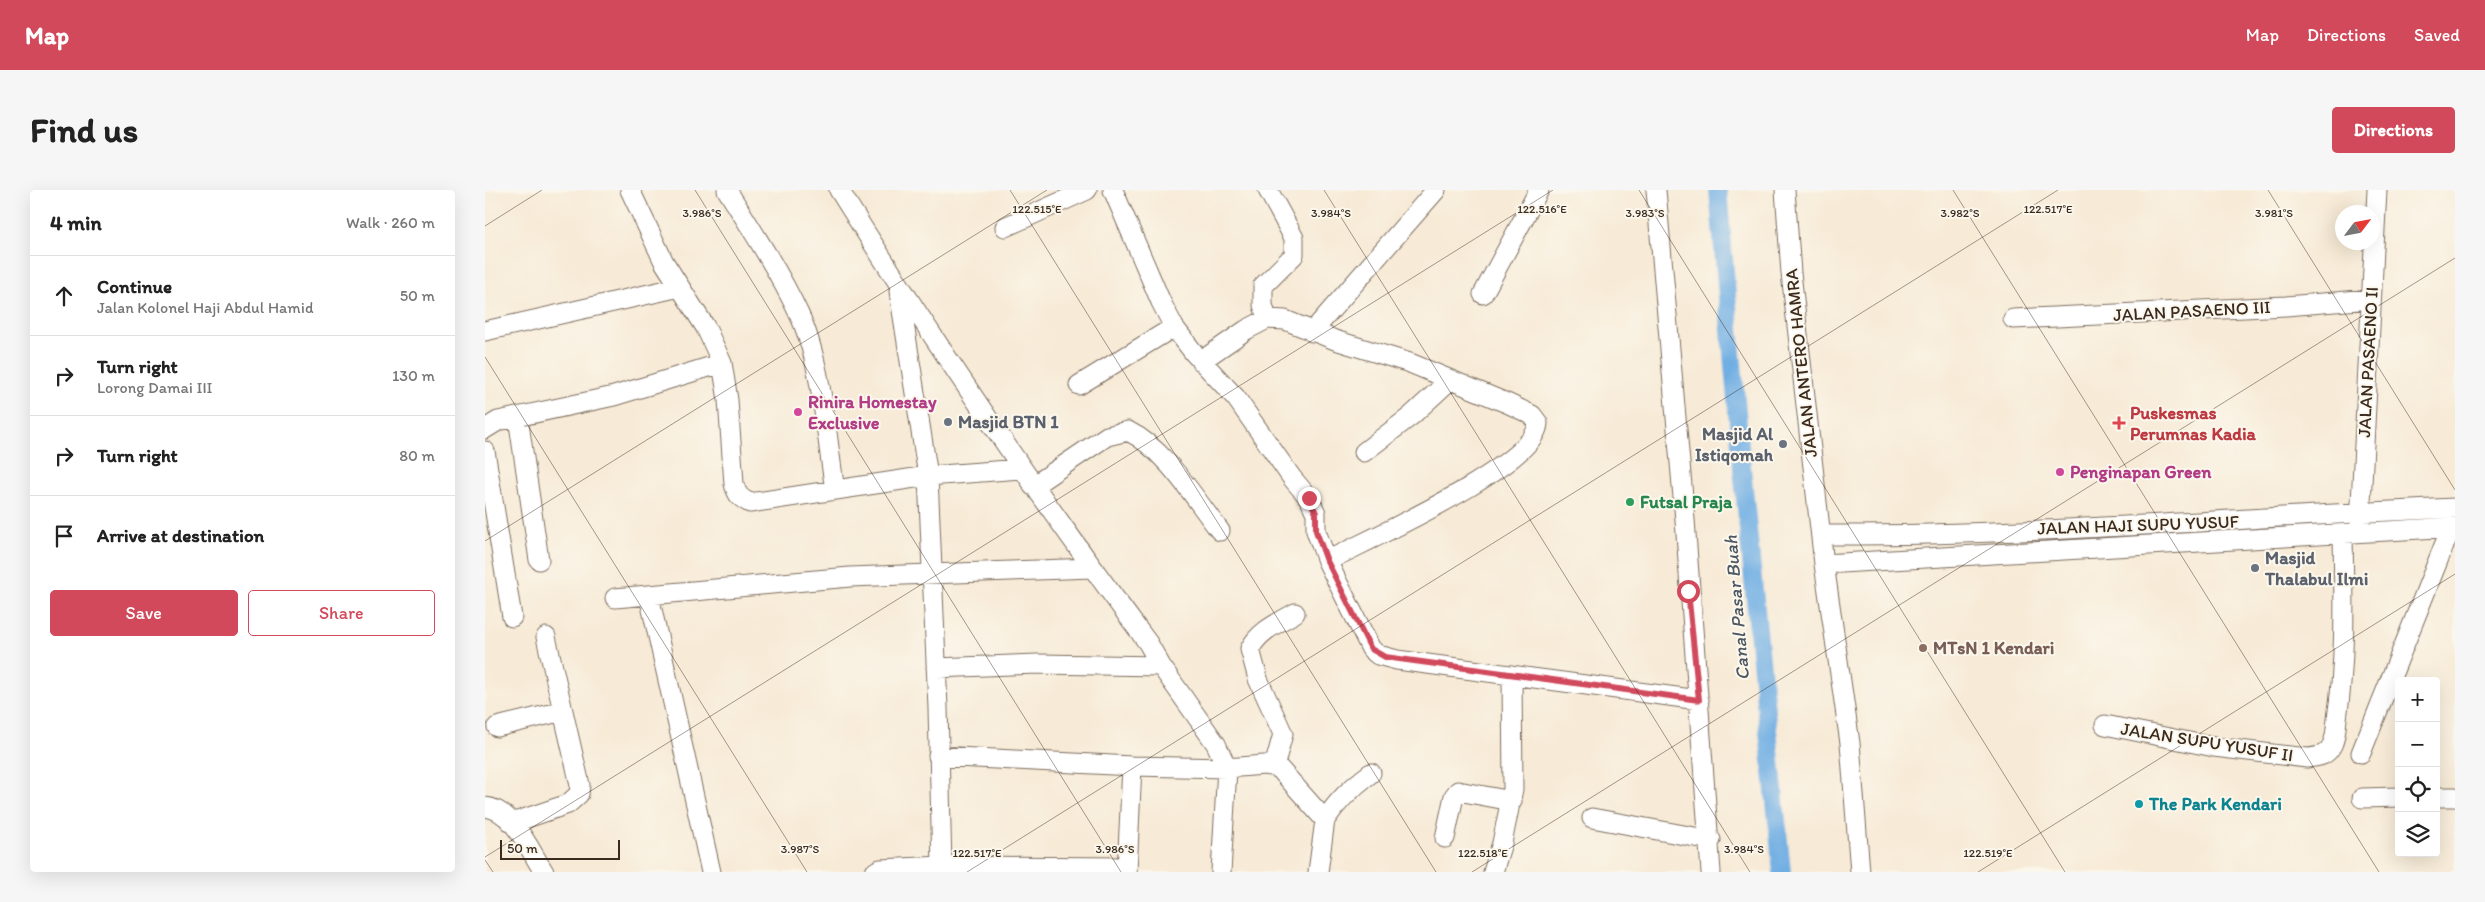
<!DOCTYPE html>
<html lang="en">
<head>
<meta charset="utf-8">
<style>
	:root { --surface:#fff; --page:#f6f6f6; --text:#222; --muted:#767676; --line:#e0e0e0; --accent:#d1495b }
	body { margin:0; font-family:Itim,sans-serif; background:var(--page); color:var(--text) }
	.controls { position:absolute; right:15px; bottom:15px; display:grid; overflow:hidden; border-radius:5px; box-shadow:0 5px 20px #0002 }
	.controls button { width:45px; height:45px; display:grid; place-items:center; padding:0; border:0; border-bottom:1px solid var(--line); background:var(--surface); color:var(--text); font:25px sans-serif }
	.compass { position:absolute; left:1850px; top:15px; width:45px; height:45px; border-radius:50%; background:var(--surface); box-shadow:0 5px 20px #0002; rotate:58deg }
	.scale { position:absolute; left:15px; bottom:12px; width:120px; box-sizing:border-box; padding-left:5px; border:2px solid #3b2a1e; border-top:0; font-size:14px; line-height:18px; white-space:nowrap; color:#3b2a1e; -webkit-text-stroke:4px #fbf7ec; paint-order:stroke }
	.stop { position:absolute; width:15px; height:15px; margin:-11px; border:4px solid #d1495b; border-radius:50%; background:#fff }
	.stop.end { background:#d1495b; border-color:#fff; box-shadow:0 1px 5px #0008 }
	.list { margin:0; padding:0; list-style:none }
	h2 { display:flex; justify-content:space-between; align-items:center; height:65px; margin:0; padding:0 20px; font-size:21px }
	h2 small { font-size:16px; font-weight:400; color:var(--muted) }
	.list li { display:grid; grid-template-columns:32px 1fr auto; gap:15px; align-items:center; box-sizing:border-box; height:80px; padding:0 20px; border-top:1px solid var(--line) }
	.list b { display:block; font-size:19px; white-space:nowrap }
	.list p { margin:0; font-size:16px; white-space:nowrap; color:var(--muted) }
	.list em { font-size:16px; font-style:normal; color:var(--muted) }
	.actions { display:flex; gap:10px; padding:15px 20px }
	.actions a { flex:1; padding:11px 0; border:1px solid var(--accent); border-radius:5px; text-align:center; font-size:18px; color:var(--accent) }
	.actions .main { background:var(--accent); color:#fff }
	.icon { flex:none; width:28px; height:28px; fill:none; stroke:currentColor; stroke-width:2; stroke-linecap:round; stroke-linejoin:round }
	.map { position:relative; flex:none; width:1970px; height:682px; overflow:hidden; border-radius:5px }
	header { display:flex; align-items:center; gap:30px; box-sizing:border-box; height:70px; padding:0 25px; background:var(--accent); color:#fff }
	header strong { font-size:24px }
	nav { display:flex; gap:28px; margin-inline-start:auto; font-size:18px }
	.intro { display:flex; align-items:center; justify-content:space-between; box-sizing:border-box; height:120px; padding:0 30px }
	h1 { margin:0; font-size:35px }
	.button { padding:12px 22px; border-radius:5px; background:var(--accent); color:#fff; font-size:18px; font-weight:700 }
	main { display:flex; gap:30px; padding:0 30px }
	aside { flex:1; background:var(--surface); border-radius:5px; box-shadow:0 5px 20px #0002 }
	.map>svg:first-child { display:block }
</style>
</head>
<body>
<header>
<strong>Map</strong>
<nav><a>Map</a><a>Directions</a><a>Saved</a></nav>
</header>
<div class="intro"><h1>Find us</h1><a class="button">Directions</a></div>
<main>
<aside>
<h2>4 min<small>Walk · 260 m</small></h2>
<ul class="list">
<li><svg class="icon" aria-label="ahead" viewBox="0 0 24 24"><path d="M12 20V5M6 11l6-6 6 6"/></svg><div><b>Continue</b><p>Jalan Kolonel Haji Abdul Hamid</p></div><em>50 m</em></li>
<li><svg class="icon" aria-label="right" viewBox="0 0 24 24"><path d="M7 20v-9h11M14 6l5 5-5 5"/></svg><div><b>Turn right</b><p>Lorong Damai III</p></div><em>130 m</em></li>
<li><svg class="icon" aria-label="right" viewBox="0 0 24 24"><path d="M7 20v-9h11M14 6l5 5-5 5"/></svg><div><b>Turn right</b></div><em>80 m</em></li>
<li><svg class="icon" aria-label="arrive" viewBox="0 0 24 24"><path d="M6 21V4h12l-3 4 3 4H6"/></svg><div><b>Arrive at destination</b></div></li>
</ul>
<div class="actions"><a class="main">Save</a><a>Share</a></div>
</aside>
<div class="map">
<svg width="1970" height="682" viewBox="0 0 1970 682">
	<rect width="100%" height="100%" fill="#fbf7ec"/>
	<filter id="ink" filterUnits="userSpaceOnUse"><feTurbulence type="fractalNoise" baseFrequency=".02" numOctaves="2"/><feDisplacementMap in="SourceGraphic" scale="10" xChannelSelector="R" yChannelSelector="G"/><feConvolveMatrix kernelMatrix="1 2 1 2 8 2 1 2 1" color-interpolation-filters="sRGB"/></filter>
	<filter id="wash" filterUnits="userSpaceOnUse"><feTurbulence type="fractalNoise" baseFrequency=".0096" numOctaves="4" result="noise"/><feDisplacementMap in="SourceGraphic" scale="20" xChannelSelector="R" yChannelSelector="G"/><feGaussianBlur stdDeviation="1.12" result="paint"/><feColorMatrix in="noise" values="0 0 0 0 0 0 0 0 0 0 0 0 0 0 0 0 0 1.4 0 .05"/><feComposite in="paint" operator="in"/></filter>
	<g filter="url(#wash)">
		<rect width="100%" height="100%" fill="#f7ead6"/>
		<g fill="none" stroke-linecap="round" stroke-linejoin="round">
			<!-- canal -->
			<path stroke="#70aee3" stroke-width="18" d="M1233 0 1256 268 1297 682"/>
		</g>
	</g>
	<g filter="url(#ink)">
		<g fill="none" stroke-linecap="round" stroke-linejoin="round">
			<defs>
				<path id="minor" d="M145 0 179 72 221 138 237 173 243 210 249 294C252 305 255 308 265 313L443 286 536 279
					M242 0C267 40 293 80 313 122 337 171 341 245 350 300
					M354 0C451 155 553 306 663 453L676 476 731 554 742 578 736 682
					M628 0 676 112 689 137 709 163 751 208 807 288 824 308 831 323V341L842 371 886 459 893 465 912 470 1214 510
					M1171 0 1200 330 1226 682
					M1300 0 1306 83 1339 374 1365 553 1375 682
					M520 37 602 0
					M414 101 443 286 453 518 457 676
					M998 104 1054 0
					M782 129 778 115V96L809 65V48L783 0
					M1528 129 1801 116 1886 109
					M0 141 195 97
					M827 142 951 0
					M716 171 761 140 782 129 800 130 850 150 925 173 1024 214 1047 225 1053 233C1052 275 880 351 842 371
					M594 195 689 137
					M33 227 54 370
					M0 239 13 231 129 206 237 173
					M0 261 27 427
					M879 262 926 226 965 190
					M548 296 622 246 643 241C680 259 710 309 735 341
					M1875 333 1892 0
					M1336 345C1547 346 1759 327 1970 318
					M1339 374 1970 337
					M164 406 226 682
					M130 408 365 387 607 378
					M451 478 553 474 676 476
					M1620 535 1729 557 1822 568C1833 567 1842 566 1847 555 1851 548 1851 536 1852 529 1861 468 1859 405 1858 344
					M12 537 78 521
					M1876 563 1966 338
					M453 566 647 576 742 578 779 575 793 577 840 630 833 682
					M789 577 798 544 773 489 765 459C774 441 793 433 810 423
					M1951 607H1970
					M1877 608 1914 607
					M0 617C28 619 45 661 59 682
					M1107 628 1226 650
					M840 630C853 610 867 597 886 583
					M27 633 83 614 94 604 95 595 61 447
					M960 648 969 606 973 601 1027 611
					M390 682 395 679 457 676 642 677
					M642 682 647 576
					M1008 682 1017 653 1028 599 1027 485"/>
			</defs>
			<!-- minor casing -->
			<use href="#minor" stroke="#7d6d5e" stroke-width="21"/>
			<!-- minor -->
			<use href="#minor" stroke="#fff" stroke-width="19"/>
		</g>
	</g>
	<g fill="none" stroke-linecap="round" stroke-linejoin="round" filter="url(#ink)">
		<!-- route -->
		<path stroke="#d1495b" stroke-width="6" d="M824 308 831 323V341L842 371 886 459 900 467 1214 510 1203 401"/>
	</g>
	<!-- ticks -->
	<path fill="none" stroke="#3b2a1e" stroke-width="1" stroke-opacity="0.45" d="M210 0 636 682M525 0 951 682M839 0 1265 682M1154 0 1580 682M1468 0 1894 682M1783 0 1970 300M0 36 57 0M0 167 322 682M0 351 562 0M0 667 1068 0M0 670 8 682M482 682 1573 0M987 682 1970 68M1493 682 1970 384"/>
	<!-- markers -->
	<g fill="#d1479c" stroke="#fbf7ec" stroke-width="2">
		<circle cx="313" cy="222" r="5"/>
		<circle cx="1575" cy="282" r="5"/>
	</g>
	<g fill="#6b7280" stroke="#fbf7ec" stroke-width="2">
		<circle cx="463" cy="232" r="5"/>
		<circle cx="1298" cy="254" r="5"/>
		<circle cx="1770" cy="378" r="5"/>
	</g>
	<path fill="#e0444e" stroke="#fbf7ec" stroke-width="2" d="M1631.5 225.5h5v5h5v5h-5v5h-5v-5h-5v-5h5z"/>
	<circle fill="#2e9e5b" stroke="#fbf7ec" stroke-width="2" cx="1145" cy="312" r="5"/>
	<circle fill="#8d6e63" stroke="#fbf7ec" stroke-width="2" cx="1438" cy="458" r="5"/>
	<circle fill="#0f9aa8" stroke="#fbf7ec" stroke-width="2" cx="1654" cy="614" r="5"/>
	<g text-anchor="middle" stroke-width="4" stroke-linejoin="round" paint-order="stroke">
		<!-- street labels -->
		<g font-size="18" fill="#3b2a1e" stroke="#fbf7ec">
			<text transform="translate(1707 121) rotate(-3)" y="6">JALAN PASAENO III</text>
			<text transform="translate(1883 172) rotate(-87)" y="6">JALAN PASAENO II</text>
			<text transform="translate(1316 173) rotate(-96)" y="6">JALAN ANTERO HAMRA</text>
			<text transform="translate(1653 335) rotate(-2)" y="6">JALAN HAJI SUPU YUSUF</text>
			<text transform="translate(1722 552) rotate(9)" y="6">JALAN SUPU YUSUF II</text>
		</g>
		<!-- hotel labels -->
		<g font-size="18" font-weight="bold" fill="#b23c85" stroke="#fbf7ec" text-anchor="start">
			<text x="323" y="218">Rinira Homestay<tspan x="323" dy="21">Exclusive</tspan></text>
			<text x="1585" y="288">Penginapan Green</text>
		</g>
		<!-- health labels -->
		<g font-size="18" font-weight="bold" fill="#be3a42" stroke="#fbf7ec" text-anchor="start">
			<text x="1645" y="229">Puskesmas<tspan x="1645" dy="21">Perumnas Kadia</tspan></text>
		</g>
		<!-- worship labels -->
		<g font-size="18" font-weight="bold" fill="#5b616d" stroke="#fbf7ec" text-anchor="start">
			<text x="473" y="238">Masjid BTN 1</text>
			<text x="1288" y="250" text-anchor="end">Masjid Al<tspan x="1288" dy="21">Istiqomah</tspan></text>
			<text x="1780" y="374">Masjid<tspan x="1780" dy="21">Thalabul Ilmi</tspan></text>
		</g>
		<!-- leisure labels -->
		<g font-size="18" font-weight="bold" fill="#27864d" stroke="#fbf7ec" text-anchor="start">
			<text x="1155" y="318">Futsal Praja</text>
		</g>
		<!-- education labels -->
		<g font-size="18" font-weight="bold" fill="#785e54" stroke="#fbf7ec" text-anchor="start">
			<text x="1448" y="464">MTsN 1 Kendari</text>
		</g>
		<!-- culture labels -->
		<g font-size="18" font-weight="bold" fill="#0d838f" stroke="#fbf7ec" text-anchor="start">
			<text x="1664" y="620">The Park Kendari</text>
		</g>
		<!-- water labels -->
		<g font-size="19" font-style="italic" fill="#4e5863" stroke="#fbf7ec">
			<text transform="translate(1251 418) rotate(-95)" y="7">Canal Pasar Buah</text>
		</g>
	</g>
	<g font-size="12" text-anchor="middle" fill="#3b2a1e" stroke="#fbf7ec" stroke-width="4" stroke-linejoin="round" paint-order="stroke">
		<text x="1057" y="23">122.516°E</text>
		<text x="552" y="23">122.515°E</text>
		<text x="1563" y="23">122.517°E</text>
		<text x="217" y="27">3.986°S</text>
		<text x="1160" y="27">3.983°S</text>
		<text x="1475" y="27">3.982°S</text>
		<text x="1789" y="27">3.981°S</text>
		<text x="846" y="27">3.984°S</text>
		<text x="315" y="663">3.987°S</text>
		<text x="630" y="663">3.986°S</text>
		<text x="1259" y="663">3.984°S</text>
		<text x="492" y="667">122.517°E</text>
		<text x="998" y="667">122.518°E</text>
		<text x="1503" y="667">122.519°E</text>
	</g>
</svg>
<div class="controls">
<button>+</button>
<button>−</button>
<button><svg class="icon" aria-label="locate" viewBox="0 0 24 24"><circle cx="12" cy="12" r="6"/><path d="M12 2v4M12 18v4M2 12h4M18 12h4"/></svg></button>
<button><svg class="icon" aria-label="layers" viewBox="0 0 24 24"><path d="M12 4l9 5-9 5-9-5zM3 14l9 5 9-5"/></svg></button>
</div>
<svg class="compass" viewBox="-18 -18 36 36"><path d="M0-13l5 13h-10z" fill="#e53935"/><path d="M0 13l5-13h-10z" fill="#767676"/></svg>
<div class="scale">50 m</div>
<div class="stop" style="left:1203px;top:401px"></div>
<div class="stop end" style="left:824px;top:308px"></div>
</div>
</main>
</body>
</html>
